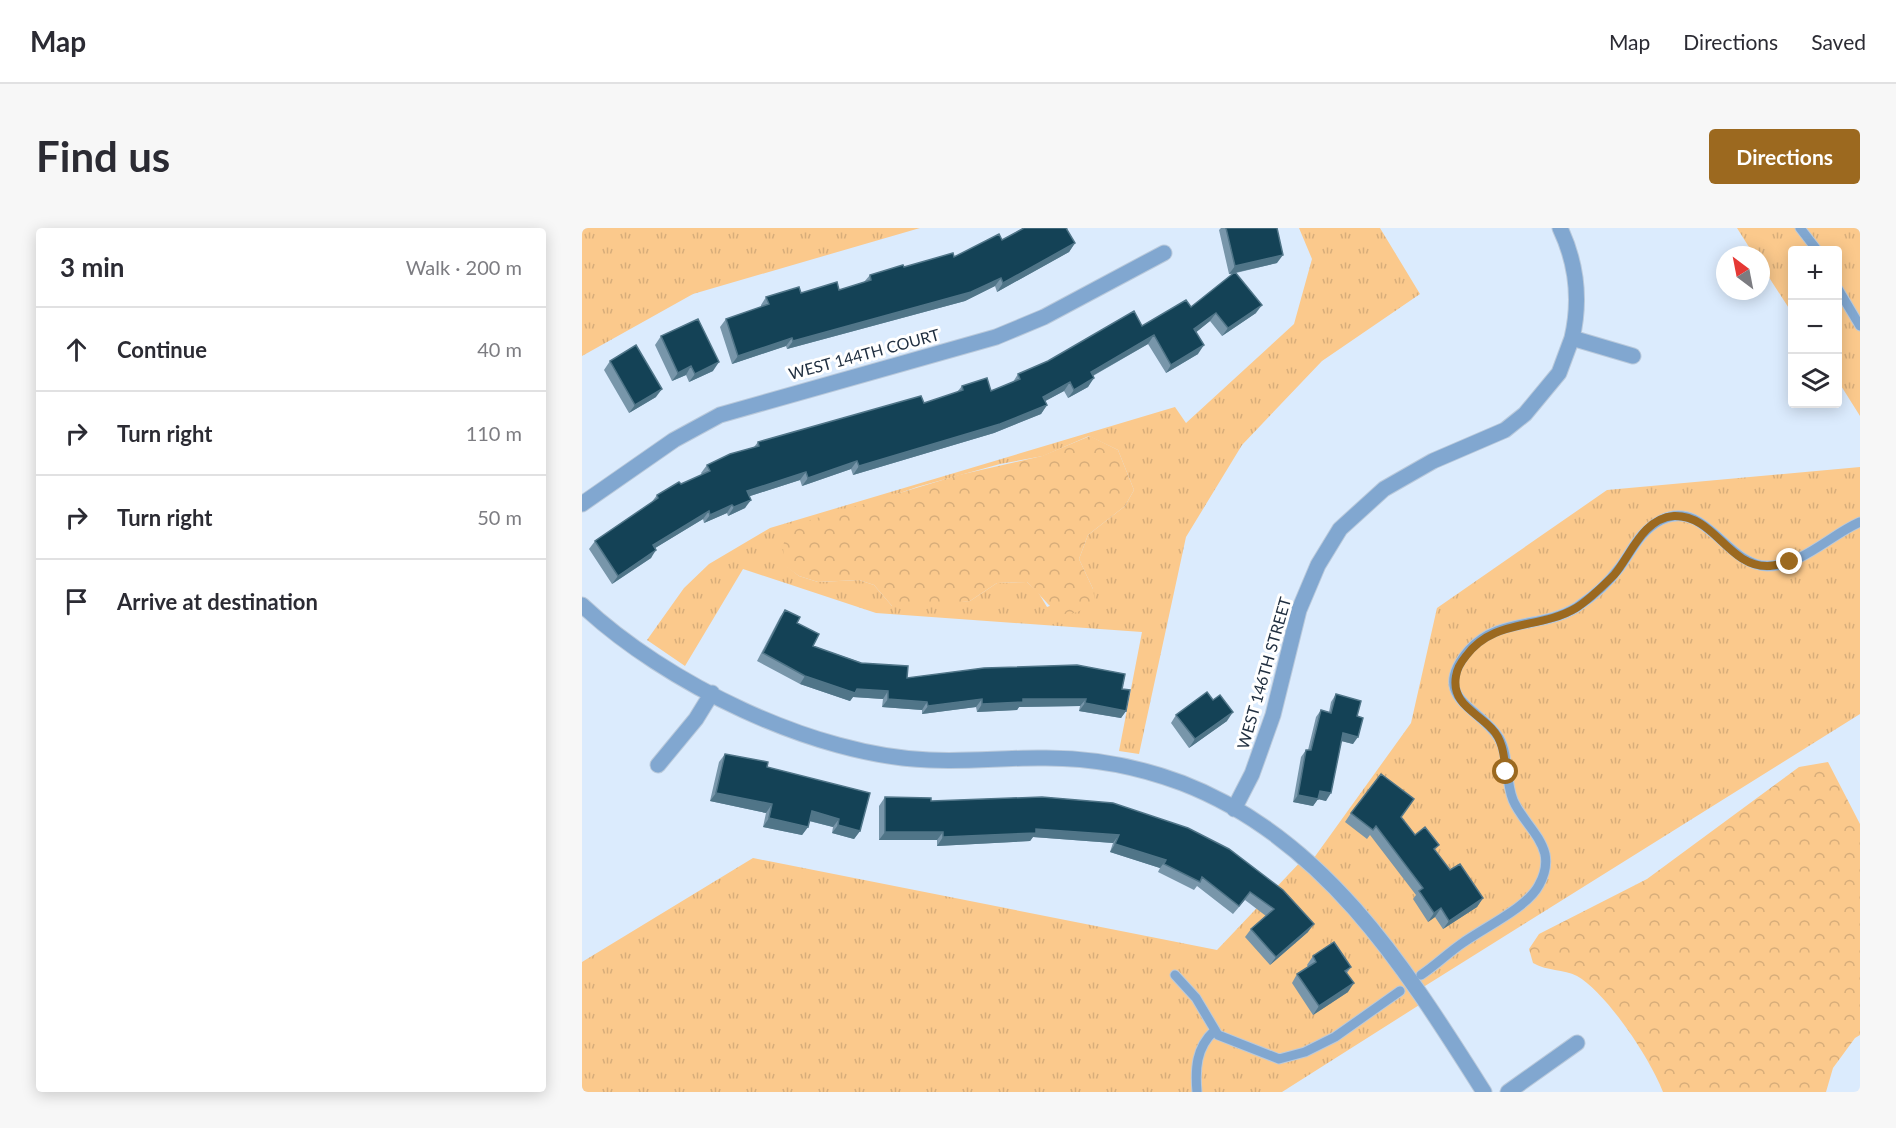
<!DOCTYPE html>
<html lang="en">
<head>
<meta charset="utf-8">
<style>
	:root { --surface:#fff; --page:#f7f7f7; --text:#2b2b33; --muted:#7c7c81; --line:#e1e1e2; --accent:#9c691f }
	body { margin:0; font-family:Lato,sans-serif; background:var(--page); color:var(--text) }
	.controls { position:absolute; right:18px; top:18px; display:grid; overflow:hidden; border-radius:6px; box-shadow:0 3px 15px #0003 }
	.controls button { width:54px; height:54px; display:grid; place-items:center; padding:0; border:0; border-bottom:2px solid var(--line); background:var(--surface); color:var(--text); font:30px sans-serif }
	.compass { position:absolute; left:1134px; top:18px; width:54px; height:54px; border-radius:50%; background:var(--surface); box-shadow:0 3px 15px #0003; rotate:328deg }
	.stop { position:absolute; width:18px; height:18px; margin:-14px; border:4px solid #9c691f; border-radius:50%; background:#fff }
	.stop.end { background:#9c691f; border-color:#fff; box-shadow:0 2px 6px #0008 }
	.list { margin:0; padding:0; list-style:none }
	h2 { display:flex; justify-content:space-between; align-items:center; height:78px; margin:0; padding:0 24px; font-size:26px }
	h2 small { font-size:20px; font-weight:400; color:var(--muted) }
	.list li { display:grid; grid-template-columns:39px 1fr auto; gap:18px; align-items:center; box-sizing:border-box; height:84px; padding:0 24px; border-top:2px solid var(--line) }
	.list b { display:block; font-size:22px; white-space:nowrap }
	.list em { font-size:20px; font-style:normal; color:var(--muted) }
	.icon { flex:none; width:33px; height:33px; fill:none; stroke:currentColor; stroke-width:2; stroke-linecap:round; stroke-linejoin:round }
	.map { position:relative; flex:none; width:1278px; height:864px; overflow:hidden; border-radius:6px }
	header { display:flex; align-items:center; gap:36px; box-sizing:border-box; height:84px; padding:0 30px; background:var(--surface); border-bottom:2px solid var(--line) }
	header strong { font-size:28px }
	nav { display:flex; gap:33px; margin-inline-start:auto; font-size:21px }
	.intro { display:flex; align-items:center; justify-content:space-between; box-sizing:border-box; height:144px; padding:0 36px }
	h1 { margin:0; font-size:42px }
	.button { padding:15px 27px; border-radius:6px; background:var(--accent); color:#fff; font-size:21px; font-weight:700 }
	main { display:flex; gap:36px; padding:0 36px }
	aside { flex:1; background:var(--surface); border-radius:6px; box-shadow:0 3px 15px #0003 }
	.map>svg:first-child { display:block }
</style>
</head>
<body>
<header>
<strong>Map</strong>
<nav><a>Map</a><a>Directions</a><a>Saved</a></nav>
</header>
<div class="intro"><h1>Find us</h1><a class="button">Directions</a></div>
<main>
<aside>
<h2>3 min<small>Walk · 200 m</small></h2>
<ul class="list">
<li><svg class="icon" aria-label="ahead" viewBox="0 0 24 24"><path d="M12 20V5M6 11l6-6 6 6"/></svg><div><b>Continue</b></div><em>40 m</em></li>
<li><svg class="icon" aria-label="right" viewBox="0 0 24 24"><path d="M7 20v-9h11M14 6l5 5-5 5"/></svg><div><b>Turn right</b></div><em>110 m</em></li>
<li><svg class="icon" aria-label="right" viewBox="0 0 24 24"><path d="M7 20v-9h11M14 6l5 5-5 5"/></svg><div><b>Turn right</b></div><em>50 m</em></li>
<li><svg class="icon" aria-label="arrive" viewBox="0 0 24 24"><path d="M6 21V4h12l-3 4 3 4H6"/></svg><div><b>Arrive at destination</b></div></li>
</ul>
</aside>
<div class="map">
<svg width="1278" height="864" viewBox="0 0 1278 864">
	<defs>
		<pattern id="grass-tufts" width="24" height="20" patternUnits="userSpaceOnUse" patternTransform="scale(1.5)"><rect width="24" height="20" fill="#fbc98c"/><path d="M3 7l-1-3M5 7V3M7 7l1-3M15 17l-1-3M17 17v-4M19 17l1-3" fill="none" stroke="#d7ad7a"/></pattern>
		<pattern id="forest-crowns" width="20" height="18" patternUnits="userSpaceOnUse" patternTransform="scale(1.5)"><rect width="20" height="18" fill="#fbc98c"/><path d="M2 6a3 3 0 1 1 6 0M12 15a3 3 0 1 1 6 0" fill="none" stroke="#d7ad7a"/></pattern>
	</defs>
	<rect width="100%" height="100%" fill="#dbebfd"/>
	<!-- grass -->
	<path fill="url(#grass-tufts)" fill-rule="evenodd" d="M0 0H338L111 66 0 128Z
		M717 0H798L838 66 740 133 660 217 604 309 557 526 537 523 560 404 294 385 161 341 103 438 65 412 102 360 127 336 188 300 593 179 604 195 712 96 730 31ZM507 208 536 222 552 262 543 278 506 307 497 331 511 361 465 379 456 364 445 354 415 355 388 373 310 378 292 357 277 352 236 354 217 348 203 337 275 280 335 259 418 236 461 228Z
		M1155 0H1278V188L1256 153V22H1210V85L1179 37V27H1172Z
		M1278 239V486L835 763 842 774 700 864H0V734L171 630 635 722 723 629 729 634 829 495 855 380 1025 262Z"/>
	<!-- forest -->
	<path fill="url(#forest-crowns)" d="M508 208 536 222 552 262 543 278 506 307 497 331 511 361 513 374C474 401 471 377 445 354L415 355 388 373 321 381 310 378 292 357 277 352 236 354 217 348 203 338 201 320 204 302 215 296 377 247 460 228Z
		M1246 534 1278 596V807L1273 810 1251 840 1244 864H1081C1069 832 1025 765 995 748 982 741 964 743 951 735L947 721 957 706 1065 651 1217 539Z"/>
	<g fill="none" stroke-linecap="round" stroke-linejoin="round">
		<defs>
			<path id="service" d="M1218 0 1235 22
				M1256 61 1278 98
				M593 747 614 770 636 807 697 831 723 824 753 809 818 763
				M839 747C854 737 867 724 882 714 903 699 946 679 957 657 962 648 965 636 963 626 958 606 939 591 931 572 923 552 927 527 917 510 898 479 846 470 887 422 916 389 960 401 995 379 1010 369 1027 354 1038 339 1051 321 1058 303 1079 292 1123 270 1145 338 1185 338 1220 338 1248 307 1278 294
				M615 864C613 841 614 820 632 803"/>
			<path id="minor" d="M978 0C995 36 999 71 990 110
				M0 276 92 212 138 187 414 109 462 89 582 25
				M0 377C83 455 232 528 347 532 383 534 419 530 456 530 504 529 555 538 600 555 743 610 824 741 902 864
				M76 537 114 491 130 465
				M652 581 670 546 691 487 717 382 736 337 758 301 802 261 851 233 923 202 943 186 977 145 990 110 1051 128
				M926 864 995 815"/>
		</defs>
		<!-- service casing -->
		<use href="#service" stroke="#b9c9db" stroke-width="11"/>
		<!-- minor casing -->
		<use href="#minor" stroke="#b9c9db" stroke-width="17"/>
		<!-- service -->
		<use href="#service" stroke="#81a7d0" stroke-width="9"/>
		<!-- minor -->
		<use href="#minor" stroke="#81a7d0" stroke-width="15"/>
	</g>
	<!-- wall -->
	<path fill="#7896aa" d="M441 0H486L485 1 493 15 487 24 415 64 413 58 383 73 205 121 204 118 150 136 138 99 144 91 179 79V77L184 69 257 62 282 54 288 47 372 29 420 12Z
		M639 0H695V35L654 45 674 85 640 108 628 93 614 104 616 126 584 145 566 116 511 148 506 159 486 170 482 163 463 173 465 177 459 186 412 205 271 247 269 241 220 258 218 252 168 268 163 280 146 288 145 285 122 295 121 291 73 320 69 330 30 356 7 321 13 313 69 275 75 267 120 247 119 245 125 237 172 219 176 214 342 175 375 164 380 158 409 163 431 154 436 146 609 79 651 46H647L637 2Z
		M79 108 131 143 107 154 104 147 90 153 73 117Z
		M28 133 74 169 47 185 22 142Z
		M203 382 215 395 231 418 325 450 540 461 544 483 539 490 497 483 498 478 437 479 435 482 395 484 394 479 340 486V482L300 479 301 471 271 469 268 473 218 456 175 433 198 389Z
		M754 466 775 488 771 516 759 513 744 573 736 571 731 578 711 574 719 529 724 522H726L734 489 739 482 747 484 749 474Z
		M594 487 645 493 607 520 589 495Z
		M143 526 185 539 278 603 272 611 250 605 251 599 227 593 226 599 220 607 181 599 184 585 128 573 137 534Z
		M303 569 606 600 726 704 688 737 663 709 669 701 684 688 663 672 651 686 615 658 612 662 576 644 578 640 528 624 531 615 451 609 448 613 355 618V612H297V578Z
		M769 585 819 589 833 607 853 623 868 642 901 670 895 679 861 701 853 689 846 694 831 671 834 667 788 607 785 611 763 594Z
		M731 728 769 739 765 745 766 764 731 787 710 755 715 746 726 739 725 737Z"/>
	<!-- shaded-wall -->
	<path fill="#507588" d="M493 15 487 24 415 64 421 55Z
		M701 27 695 35 647 46 653 38Z
		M419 50 413 58 383 73 205 121 211 113Z
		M680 77 674 85 640 108 646 100Z
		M634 85 628 93 607 110 612 101Z
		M572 107 566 116 503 152 509 144Z
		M210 110 204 118 150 136 156 128Z
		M622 117 616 126 584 145 589 137Z
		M137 134 131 143 107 154 113 146Z
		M109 138 104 147 90 153 96 145Z
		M512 150 506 159 486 170 492 162Z
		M488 154 482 163 456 177 461 169Z
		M80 161 74 169 47 185 53 177Z
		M465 177 459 186 412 205 271 247 277 238Z
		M275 233 269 241 220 258 226 250Z
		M224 244 218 252 159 271 165 263Z
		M169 272 163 280 146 288 152 279Z
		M150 277 145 285 122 295 128 287Z
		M127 283 121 291 65 325 71 317Z
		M74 322 69 330 30 356 36 348Z
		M223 448 275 461 306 463 301 471 271 469 268 473 218 456Z
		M306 471 345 474 340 482 300 479Z
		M400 471 394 479 340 486 346 478Z
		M441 471H504L498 478 437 479 435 482 395 484 400 476Z
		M503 475 544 483 539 490 497 483Z
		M651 484 645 493 607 520 613 511Z
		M761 505 776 509 771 516 756 512Z
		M738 563 749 565 744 573 736 571 731 578 711 574 716 567Z
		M134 565 190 576 184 585 128 573Z
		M230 583 257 591 251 599 224 592Z
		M187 590 226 599 220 607 181 599Z
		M256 597 278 603 272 611 250 605Z
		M454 601 537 607 531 615 451 609 448 613 355 618 361 609Z
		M303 604H361L355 612H297Z
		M533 616 584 632 578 640 528 624Z
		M901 670 895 679 861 701 867 693Z
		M859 680 853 689 846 694 852 685Z
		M732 696 726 704 688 737 694 729Z
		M772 755 766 764 731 787 737 778Z"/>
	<!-- building -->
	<path fill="#144256" stroke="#507588" stroke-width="1.5" d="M442 0H484L493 15 421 55 419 50 389 64 211 113 210 110 156 128 144 91 187 76 184 69 217 59 219 65 255 54 257 62 289 52 288 47 321 37 322 39 371 25 372 29 417 6 420 12Z
		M644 0H695L701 27 653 38Z
		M653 44 680 77 646 100 634 85 612 101 622 117 589 137 572 107 509 144 512 150 492 162 488 154 461 169 465 177 418 196 277 238 275 233 226 250 224 244 165 263 169 272 152 279 150 277 128 287 127 283 71 317 74 322 36 348 13 313 76 270 75 267 97 254 99 256 128 243 125 237 148 226 177 218 176 214 339 168 342 175 381 162 380 158 405 150 409 163 438 151 436 146 466 133 552 83 560 98 604 72 609 79Z
		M116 91 137 134 113 146 109 138 96 145 79 108Z
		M54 117 80 161 53 177 28 133Z
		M203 382 218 389 215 395 237 406 231 418 279 435 326 438 325 450 402 440 495 437 543 446 540 461 548 462 544 483 503 475 504 471H441V474L400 476V471L346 478 345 474 306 471V463L275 461 273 465 223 448 181 425Z
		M625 464 631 472 638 467 651 484 613 511 594 487Z
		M754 466 779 473 775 488 781 490 776 509 761 505 749 565 738 563 736 571 716 567 724 522H729L739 482 749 485Z
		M143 526 186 534 185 539 288 565 278 603 256 597 257 591 230 583 226 599 187 590 190 576 134 565Z
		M799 546 832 571 819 589 833 607 843 599 857 617 852 621 868 642 878 636 901 670 867 693 859 680 852 685 837 663 841 660 794 598 791 602 769 585Z
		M303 569 349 570V573L460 569 531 575 606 600 647 621 701 662 732 696 694 729 669 701 692 681 668 664 657 678 620 649 618 654 582 636 584 632 533 616 537 607 454 601V605L361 609V604H303Z
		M752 714 769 739 763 743 772 755 737 778 715 746 734 734 731 728Z"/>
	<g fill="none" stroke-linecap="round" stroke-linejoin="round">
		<!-- route -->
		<path stroke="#9c691f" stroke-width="8" d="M924 544C922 529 921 512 910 501 895 484 869 476 874 448 875 441 879 434 884 428 912 390 957 402 994 380 1007 372 1021 358 1032 347 1049 327 1061 290 1092 288 1133 287 1146 339 1186 338 1193 338 1201 335 1208 334"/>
	</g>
	<g text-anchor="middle" stroke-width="6" stroke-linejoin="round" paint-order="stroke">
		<!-- street labels -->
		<g font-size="16" fill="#202f40" stroke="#fff">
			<text transform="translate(282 126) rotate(-15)" y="6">WEST 144TH COURT</text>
			<text transform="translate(682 445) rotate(-74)" y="6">WEST 146TH STREET</text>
		</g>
	</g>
</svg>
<div class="controls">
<button>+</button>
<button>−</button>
<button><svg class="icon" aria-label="layers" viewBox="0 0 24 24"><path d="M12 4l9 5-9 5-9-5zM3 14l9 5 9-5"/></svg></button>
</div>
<svg class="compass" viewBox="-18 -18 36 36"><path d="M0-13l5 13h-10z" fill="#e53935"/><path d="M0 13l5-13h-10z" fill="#7c7c81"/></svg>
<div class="stop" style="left:924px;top:544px"></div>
<div class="stop end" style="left:1208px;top:334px"></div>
</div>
</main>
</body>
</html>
